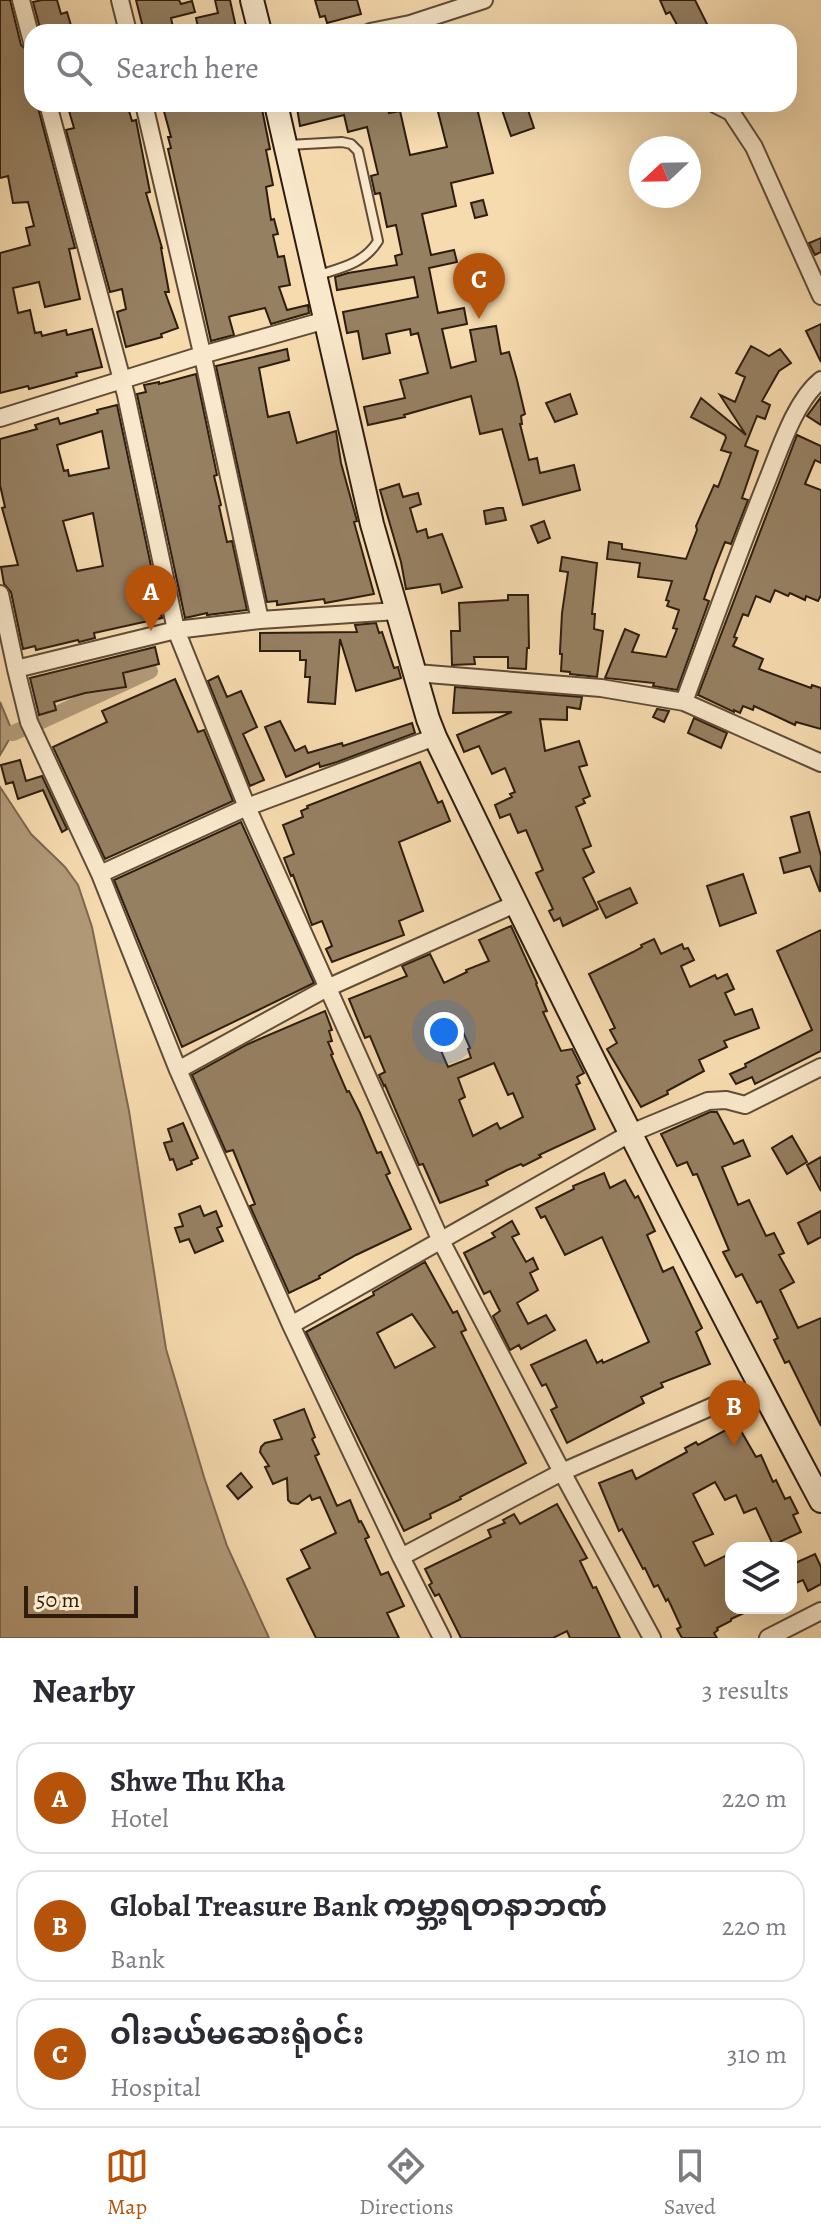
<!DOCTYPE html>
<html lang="en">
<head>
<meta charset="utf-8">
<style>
	:root { --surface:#fff; --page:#f2f2f3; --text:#2b2b33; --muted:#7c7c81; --line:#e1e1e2; --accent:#b45309 }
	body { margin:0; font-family:Alegreya,"Noto Sans Myanmar",serif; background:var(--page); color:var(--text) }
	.controls { position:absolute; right:24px; bottom:24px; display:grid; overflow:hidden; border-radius:16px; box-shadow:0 8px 32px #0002 }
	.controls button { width:72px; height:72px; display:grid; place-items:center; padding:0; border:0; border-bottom:2px solid var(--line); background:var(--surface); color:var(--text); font:40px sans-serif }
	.compass { position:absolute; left:629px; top:136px; width:72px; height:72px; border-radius:50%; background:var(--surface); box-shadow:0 8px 32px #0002; rotate:248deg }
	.scale { position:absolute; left:24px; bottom:20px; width:114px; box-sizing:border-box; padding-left:8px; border:4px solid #2e1d0f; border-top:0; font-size:22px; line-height:28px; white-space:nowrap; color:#2e1d0f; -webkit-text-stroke:6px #f9e8cb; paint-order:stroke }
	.you { position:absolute; left:444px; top:1032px; width:28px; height:28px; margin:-20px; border:6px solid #fff; border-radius:50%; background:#1a73e8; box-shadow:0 0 0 12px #1a73e833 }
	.badge { display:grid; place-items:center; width:52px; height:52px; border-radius:50%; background:var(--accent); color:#fff; font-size:26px; font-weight:700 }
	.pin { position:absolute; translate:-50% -66px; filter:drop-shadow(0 2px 4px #0008) }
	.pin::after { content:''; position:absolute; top:42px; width:28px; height:24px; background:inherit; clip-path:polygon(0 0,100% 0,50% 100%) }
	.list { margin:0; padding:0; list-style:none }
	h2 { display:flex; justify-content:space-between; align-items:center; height:104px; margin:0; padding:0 32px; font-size:34px }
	h2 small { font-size:26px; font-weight:400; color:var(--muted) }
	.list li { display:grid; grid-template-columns:52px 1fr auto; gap:24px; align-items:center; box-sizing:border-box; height:112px; margin:0 16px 16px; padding:0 16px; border:2px solid var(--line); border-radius:24px }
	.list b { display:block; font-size:30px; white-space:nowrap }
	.list p { margin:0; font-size:26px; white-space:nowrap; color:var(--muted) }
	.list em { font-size:26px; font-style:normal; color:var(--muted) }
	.icon { flex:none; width:44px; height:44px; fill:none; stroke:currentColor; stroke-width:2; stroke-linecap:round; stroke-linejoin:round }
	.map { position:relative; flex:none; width:821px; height:1638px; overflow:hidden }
	.search { position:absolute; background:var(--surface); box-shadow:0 8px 32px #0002; left:24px; right:24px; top:24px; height:88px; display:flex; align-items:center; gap:20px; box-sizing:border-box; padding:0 28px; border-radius:24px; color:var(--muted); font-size:30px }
	.sheet { height:488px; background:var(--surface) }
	nav { display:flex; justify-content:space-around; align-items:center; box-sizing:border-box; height:112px; border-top:2px solid var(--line); background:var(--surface); font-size:22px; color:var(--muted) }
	nav a { display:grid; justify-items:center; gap:4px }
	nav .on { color:var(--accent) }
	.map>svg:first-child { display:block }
</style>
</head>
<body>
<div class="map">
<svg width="821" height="1638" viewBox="0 0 821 1638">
	<rect width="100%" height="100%" fill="#f6dbaf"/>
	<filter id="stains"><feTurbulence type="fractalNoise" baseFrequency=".0025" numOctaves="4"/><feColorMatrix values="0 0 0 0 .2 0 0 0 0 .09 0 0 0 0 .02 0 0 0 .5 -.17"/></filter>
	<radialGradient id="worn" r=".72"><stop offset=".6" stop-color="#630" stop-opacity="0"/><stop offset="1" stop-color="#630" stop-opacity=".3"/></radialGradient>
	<!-- water -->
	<path fill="#b29a79" stroke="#7d684f" stroke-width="2" d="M0 702 13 733 0 755Z
		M0 787 31 834 65 867 78 885 92 927 129 1111 166 1349 204 1477 227 1546 269 1638H0Z"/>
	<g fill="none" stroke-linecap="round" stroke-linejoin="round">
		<!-- canal -->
		<path stroke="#b29a79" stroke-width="16" d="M37 723 150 671
			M13 733 27 727"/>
	</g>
	<!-- building -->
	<path fill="#968062" stroke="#2e1d0f" stroke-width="2" fill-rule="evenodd" d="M0 0H10L21 45 29 52 32 68V104H37L75 248 69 249 80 299 45 307 39 282 13 288 18 313 30 310 35 333 41 332 42 336 66 330 67 335 92 329 102 367 76 373 77 376 29 389 28 386 0 393V253L30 245 26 228 34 226 28 202 13 203 8 176 0 178Z
		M42 0H57L61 14 67 12 73 32H41L33 2Z
		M136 0H179L181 4 192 1 195 12 171 18 174 32H144Z
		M215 0H230L237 32H199L196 18 218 13Z
		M315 0H357L361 14 327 23 325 16 320 17Z
		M660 0H695L711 32H681L670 12 666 14Z
		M67 104H127L132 121 136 120 150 192 146 193 162 248H161L169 292H165L178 328 161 334 162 337 126 347 117 312 126 309 122 289 110 292 66 130 74 128Z
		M162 104H261L270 149 266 150 273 185 266 187 271 220 274 219 278 234 273 235 278 257 284 256 290 285 279 287 287 310 308 305 309 313 271 324 265 308 231 316 229 317 234 335 211 341 168 149 171 148 168 137H171Z
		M318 104H387L389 113 400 111 410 155 447 147 436 104H476L493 173 451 183 456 206 422 214 431 255 454 250 457 262 429 268 438 313 464 308 467 324 442 329 451 368 476 361 470 330 496 326 501 354 509 352 517 380 525 414 521 416 522 424H520L529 460 537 458 540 473 574 465 580 490 523 505 502 429 480 434 471 396 404 415 405 417 368 425 364 407 405 398 400 380 428 373 418 333 411 335 410 329 386 334 390 353 363 359 358 331 347 333 343 312 418 297 414 277 337 290 335 277 348 273 397 265 395 256 402 254 396 225 387 227 380 193 375 194 371 176 378 174 367 127 348 132 344 115 300 126 297 108Z
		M500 104H526L534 128 511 136Z
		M483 200 487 215 475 218 471 203Z
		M821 238V252L815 255 809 243Z
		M821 324V362L806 331Z
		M751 346 769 356 780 349 791 363 779 371 762 401 770 405 765 419 757 416 745 446 758 451 742 498 748 500 731 544 725 542 714 570 704 599 709 601 677 690 653 686 654 683 605 678 625 629 639 635 632 652 666 657 677 629 673 628 679 610 667 606 669 601 666 600 672 581 638 577 640 563 607 559 609 542 622 544V549L686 559 697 530 696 526 714 485 718 487 731 453 721 450 726 438 725 435 691 417 701 398 746 435 720 395 735 402 745 377 736 373Z
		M287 349 289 360 259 368 268 417 289 412 297 443 336 431 341 463 357 521 354 522 374 594 325 603 324 599 277 605V601L267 602 216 366Z
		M196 374 217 475 214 476 221 505 219 506 227 542 232 541 247 610 207 615V613L185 618 137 394 146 392 144 385 159 382V384Z
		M570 394 577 414 555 422 546 403Z
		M821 397V425L807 416Z
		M117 405 162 618 94 633 95 638 79 642 78 640 36 650 35 646 23 649 11 592 4 584 1 567 18 565 2 508 5 507 0 485V439L37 429 35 425 58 418 60 424 98 413 97 410ZM102 431 109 468 69 476 68 470 64 471 57 445ZM93 513 103 566 77 571 63 521Z
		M797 435 821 446V463L815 460 805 484 821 490V595L818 601 806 596 805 600 790 593 788 596 775 590 770 602 756 596 748 616 743 614 734 637 737 638 733 646 763 659 759 669 811 688 812 685 821 688V729L796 722 795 725 754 706 753 710 743 706 740 713 734 710V712L698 695Z
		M399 484 403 497 418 493 421 504 410 508 417 532 426 529 428 538 442 534 462 587 442 593 440 584 406 589 401 562 380 490Z
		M498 508H503L506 520 486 524 484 511Z
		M544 521 550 538 538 543 531 526Z
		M562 557 597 563 592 614H595L594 629 603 631 597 677 570 674V672L561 671 562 654H560V651L562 613 568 572 560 571Z
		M508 595H528L529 648H527L526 669 508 668V657H474L475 664 452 665 451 631H460L459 603 508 600Z
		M376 623 379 633 382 632 394 668 398 667 401 678 356 691 340 639 335 704 308 702 310 677H305L306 660H300V651H260V633L357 632 355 625Z
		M155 647 159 664 123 673 126 687 85 693 54 702 56 710 39 715 30 678Z
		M218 676 227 697 241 691 257 727 243 734 264 780 250 786 208 681Z
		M175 679 198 732 204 730 233 801 105 859 53 747 107 722 102 711Z
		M455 687 582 697 580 709 567 707V720L540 719 545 751 579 741 587 765 579 767 590 796 583 799 585 803 576 807 591 846 583 849 594 872 583 878 598 909 563 926 560 918 554 921 549 911 553 909 536 873 543 870 526 830 518 833 510 814 500 818 495 805 512 797 510 794 515 792 505 768 492 774 479 746 464 752 457 735 512 712 453 713Z
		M657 709 669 711 664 722 653 717Z
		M694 718 727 733 721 748 688 733Z
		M280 721 295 751 305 746 308 753 342 743 343 746 412 723 415 733 337 762 320 767 319 763 286 777 265 727Z
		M20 760 26 781 42 776 67 829 62 832 43 790 18 799 13 782 6 784 1 765Z
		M420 762 438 803 442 801 450 821 399 842 423 911 399 921 404 935 332 962 326 949 332 946 322 921 312 925 293 875 291 876 284 858 294 854 283 825 303 817 301 811 308 808 307 806Z
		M809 812 821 856 820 892 810 866 784 873 780 858 800 852 791 817Z
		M241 822 314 983 182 1047 114 880Z
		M743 874 756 913 720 926 707 886Z
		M630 888 637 903 606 918 598 902Z
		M511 926 537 983 536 984 547 1011 543 1012 561 1051 572 1049 584 1073 577 1077 580 1083 576 1085 595 1129 539 1155 541 1157 523 1166 521 1164 507 1170 486 1181 488 1185 440 1203 423 1164 419 1165 385 1085 384 1086 379 1075 385 1072 370 1036 365 1038 349 999 407 976 402 966 430 954 444 983 467 972 466 970 489 961 479 940ZM460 1025 470 1048 468 1049 471 1058 448 1067 435 1037ZM494 1063 508 1095 513 1093 523 1117 500 1129 497 1123 473 1136 459 1100 465 1097 458 1078Z
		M821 930V1051L755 1084 752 1077 736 1084 730 1074 746 1067 745 1064 812 1030 777 951Z
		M654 939 661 954 682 944 684 949 688 948 694 960 681 966 690 987 715 975 717 979 727 974 734 989 725 993 735 1015 752 1009 759 1028 724 1041 727 1047 699 1060 704 1071 667 1091 668 1094 641 1107 607 1049 617 1043 610 1030 615 1028 589 974 633 952 642 947 641 945Z
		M325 1011 332 1030 329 1031 332 1041 328 1042 333 1054 331 1055 347 1092 349 1091 360 1113 377 1153 381 1152 390 1173 386 1175 411 1229 356 1255 319 1276 320 1278 289 1293 250 1206 255 1204 233 1150 226 1152 192 1075 248 1044Z
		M710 1112H717L734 1144 743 1140 750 1156 722 1167 738 1205 749 1200 766 1236 774 1233 784 1253 779 1255 794 1282 780 1290 798 1328 821 1318V1426L789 1361 785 1363 774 1340 778 1338 761 1301 757 1303 742 1274 736 1277 723 1252 729 1250 697 1174 693 1175 687 1162 677 1166 661 1134Z
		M183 1123 198 1158 191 1161 192 1164 177 1170 173 1159 170 1160 164 1143 172 1141 168 1129Z
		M792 1136 807 1162 787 1174 772 1148Z
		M821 1157V1191L807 1165Z
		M604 1173 610 1188 625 1180 635 1198 638 1196 642 1204 655 1231 647 1235 663 1272 673 1267 702 1328 696 1332 710 1364 661 1383 663 1387 641 1397 644 1403 567 1443 551 1410 557 1407 546 1384 542 1386 531 1365 586 1340 597 1363 602 1360 603 1363 649 1342 602 1237 565 1255 545 1216 541 1218 536 1208 574 1189 573 1186Z
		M200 1206 204 1216 216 1211 222 1226 217 1228 223 1241 195 1253 189 1239 180 1242 175 1228 183 1226 179 1214Z
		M821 1211V1237L808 1244 798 1223Z
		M512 1221 519 1234 512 1237 526 1262 533 1258 538 1269 530 1273 538 1290 517 1303 528 1324 546 1315 555 1330 521 1349 519 1345 510 1350 493 1316 500 1311 490 1291 484 1294 464 1253 495 1237 492 1233Z
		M425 1262 453 1313 457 1311 466 1330 461 1332 526 1463 460 1497 461 1499 430 1514 431 1518 404 1531 306 1332 374 1295 373 1292ZM412 1314 435 1347 395 1368 377 1333Z
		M304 1409 315 1437 312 1439 319 1454 315 1456 337 1506 350 1500 359 1522 361 1521 369 1537 365 1539 381 1575 388 1572 404 1606 387 1613 399 1638H316L287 1579 310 1568 301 1550 336 1533 320 1497 312 1500 310 1495 298 1504 291 1503 288 1500 287 1478 273 1484 265 1467 269 1466 260 1452 261 1447 265 1443 282 1439 274 1420Z
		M737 1424 756 1457 761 1455 773 1482 776 1480 785 1499 790 1497 798 1513 793 1515 801 1532 773 1545 756 1508 744 1513 736 1495 725 1500 715 1482 693 1494 713 1534 693 1542 705 1566 727 1555 731 1564V1608H755L731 1619V1621L717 1628 718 1630 714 1633 717 1638H682L677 1629 681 1627 668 1599 666 1601 658 1585 654 1587 645 1568 643 1569 622 1529 619 1531 599 1483 632 1470 636 1479 687 1452 685 1448 696 1442 698 1445Z
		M241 1473 252 1487 238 1499 227 1486Z
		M557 1504 587 1558 580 1561 593 1588 596 1587 620 1638H570L567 1631 553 1638H461L439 1594 435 1596 429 1585 432 1583 425 1569 491 1537 488 1530 505 1523 503 1520 514 1514 520 1524Z
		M815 1554 821 1567V1584L808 1591 803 1580 791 1585V1565Z"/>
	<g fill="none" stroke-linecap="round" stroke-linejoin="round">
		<defs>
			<path id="lane" d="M288 145 342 142 351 144 358 151 378 241C364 264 340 268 316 276"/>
			<path id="street" d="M21 0 32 42
				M120 0 128 32
				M370 32 410 24 484 0
				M48 104 126 395 176 630 247 807 440 1239 562 1472 652 1638
				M144 104 205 366 260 620
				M715 104 731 112 754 147 821 296
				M0 418 202 355 326 320
				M0 594 16 669 29 722 100 874 178 1070 291 1325 401 1557 442 1638
				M16 669 176 630 260 620 397 611
				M416 673 601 688 684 702 821 763
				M684 702C712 626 739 551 769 476 781 446 796 400 821 380
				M100 874 247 807 435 737
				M178 1070 327 988 515 904
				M291 1325 631 1133 708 1101 726 1100 745 1105 821 1067
				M401 1557 562 1472 759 1386
				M768 1638 821 1611"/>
			<path id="secondary" d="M252 0 260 32
				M276 104 372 524 428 719 435 737C559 994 687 1250 821 1501"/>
		</defs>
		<!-- lane casing -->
		<use href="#lane" stroke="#604c37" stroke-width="12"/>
		<!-- street casing -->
		<use href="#street" stroke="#604c37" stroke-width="20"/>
		<!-- secondary casing -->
		<use href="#secondary" stroke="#2e1d0f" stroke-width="26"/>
		<!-- lane -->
		<use href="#lane" stroke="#f9e8cb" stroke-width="8"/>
		<!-- street -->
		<use href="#street" stroke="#f9e8cb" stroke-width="16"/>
		<!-- secondary -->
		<use href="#secondary" stroke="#f9e8cb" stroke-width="22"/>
	</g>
	<rect width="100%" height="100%" filter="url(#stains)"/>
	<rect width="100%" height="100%" fill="url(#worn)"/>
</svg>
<div class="controls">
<button><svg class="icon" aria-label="layers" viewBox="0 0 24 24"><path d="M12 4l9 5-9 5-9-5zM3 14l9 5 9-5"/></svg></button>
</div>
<svg class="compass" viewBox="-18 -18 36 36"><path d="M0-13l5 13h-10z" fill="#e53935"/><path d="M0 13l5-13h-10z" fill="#7c7c81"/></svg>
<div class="scale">50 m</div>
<div class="you"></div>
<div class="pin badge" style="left:151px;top:631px">A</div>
<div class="pin badge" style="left:734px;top:1446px">B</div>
<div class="pin badge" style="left:479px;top:319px">C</div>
<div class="search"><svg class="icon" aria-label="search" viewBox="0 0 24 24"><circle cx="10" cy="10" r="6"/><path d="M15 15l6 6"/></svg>Search here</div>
</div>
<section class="sheet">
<h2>Nearby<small>3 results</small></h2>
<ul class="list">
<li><span class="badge">A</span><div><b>Shwe Thu Kha</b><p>Hotel</p></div><em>220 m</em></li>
<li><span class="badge">B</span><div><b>Global Treasure Bank ကမ္ဘာ့ရတနာဘဏ်</b><p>Bank</p></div><em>220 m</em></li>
<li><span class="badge">C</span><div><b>ဝါးခယ်မဆေးရုံဝင်း</b><p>Hospital</p></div><em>310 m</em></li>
</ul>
</section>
<nav>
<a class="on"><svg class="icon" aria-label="map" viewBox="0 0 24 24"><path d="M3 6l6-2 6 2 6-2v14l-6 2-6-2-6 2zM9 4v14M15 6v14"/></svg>Map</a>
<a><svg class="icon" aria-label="directions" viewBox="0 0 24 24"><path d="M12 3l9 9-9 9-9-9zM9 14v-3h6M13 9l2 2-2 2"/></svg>Directions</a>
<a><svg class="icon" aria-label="saved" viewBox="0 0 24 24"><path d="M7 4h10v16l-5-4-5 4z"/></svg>Saved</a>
</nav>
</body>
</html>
